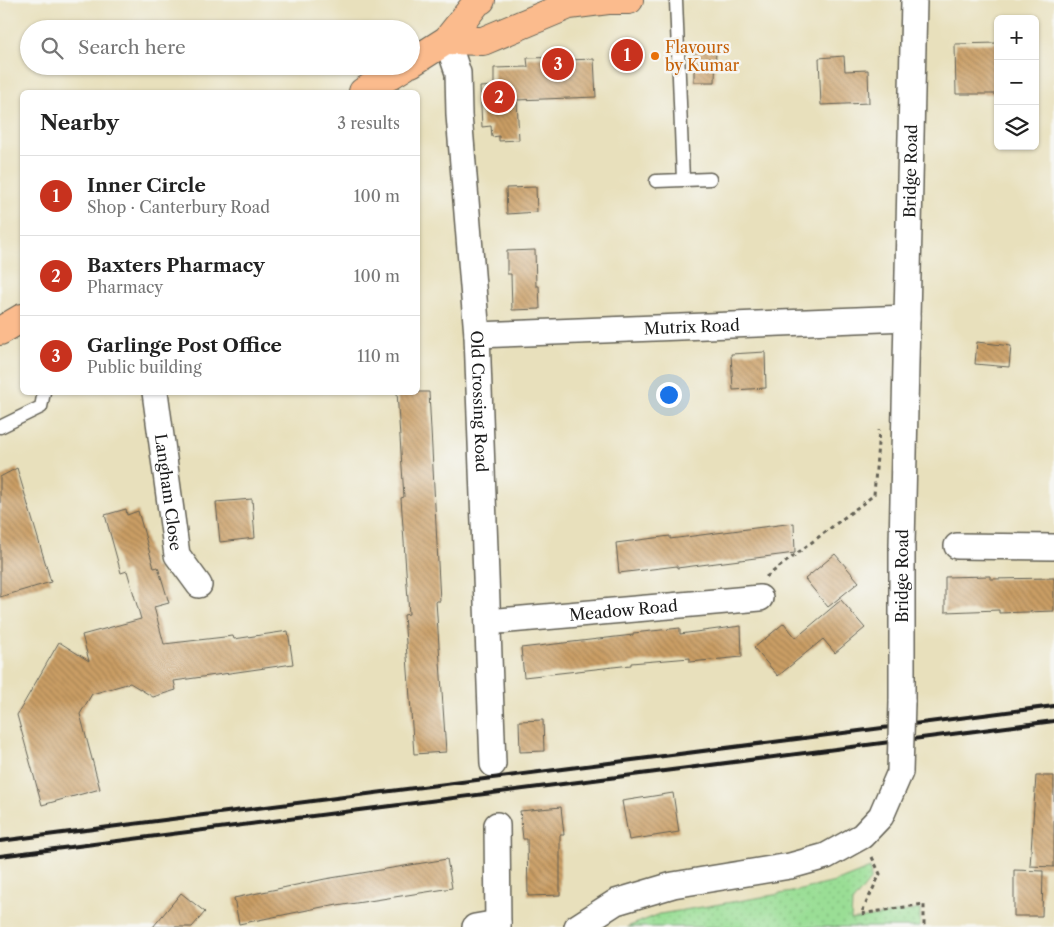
<!DOCTYPE html>
<html lang="en">
<head>
<meta charset="utf-8">
<style>
	:root { --surface:#fff; --page:#f6f6f6; --text:#222; --muted:#767676; --line:#e0e0e0; --accent:#c8321e }
	body { margin:0; font-family:"Libre Caslon Text",serif; background:var(--page); color:var(--text) }
	.controls { position:absolute; right:15px; top:15px; display:grid; overflow:hidden; border-radius:8px; box-shadow:0 1px 4px #0004 }
	.controls button { width:45px; height:45px; display:grid; place-items:center; padding:0; border:0; border-bottom:1px solid var(--line); background:var(--surface); color:var(--text); font:25px sans-serif }
	.you { position:absolute; left:668px; top:394px; width:18px; height:18px; margin:-12px; border:4px solid #fff; border-radius:50%; background:#1a73e8; box-shadow:0 0 0 8px #1a73e833 }
	.badge { display:grid; place-items:center; width:32px; height:32px; border-radius:50%; background:var(--accent); color:#fff; font-size:16px; font-weight:700 }
	.pin { position:absolute; translate:-50% -50%; border:2px solid #fff; box-shadow:0 1px 5px #0006 }
	.list { margin:0; padding:0; list-style:none }
	h2 { display:flex; justify-content:space-between; align-items:center; height:65px; margin:0; padding:0 20px; font-size:21px }
	h2 small { font-size:16px; font-weight:400; color:var(--muted) }
	.list li { display:grid; grid-template-columns:32px 1fr auto; gap:15px; align-items:center; box-sizing:border-box; height:80px; padding:0 20px; border-top:1px solid var(--line) }
	.list b { display:block; font-size:19px; white-space:nowrap }
	.list p { margin:0; font-size:16px; white-space:nowrap; color:var(--muted) }
	.list em { font-size:16px; font-style:normal; color:var(--muted) }
	.icon { flex:none; width:28px; height:28px; fill:none; stroke:currentColor; stroke-width:2; stroke-linecap:round; stroke-linejoin:round }
	.map { position:relative; flex:none; width:1054px; height:927px; overflow:hidden }
	.search { position:absolute; background:var(--surface); box-shadow:0 1px 4px #0004; left:20px; top:20px; width:400px; height:55px; display:flex; align-items:center; gap:12px; box-sizing:border-box; padding:0 18px; border-radius:28px; color:var(--muted); font-size:19px }
	.panel { position:absolute; background:var(--surface); box-shadow:0 1px 4px #0004; left:20px; top:90px; width:400px; height:305px; border-radius:8px }
	.map>svg:first-child { display:block }
</style>
</head>
<body>
<div class="map">
<svg width="1054" height="927" viewBox="0 0 1054 927">
	<defs>
		<pattern id="grass-dots" width="8" height="8" patternUnits="userSpaceOnUse" patternTransform="scale(1.25)"><rect width="8" height="8" fill="#9ade95"/><path d="M2 2h.1M6 6h.1" fill="none" stroke="#84be80" stroke-width="1.8" stroke-linecap="round"/></pattern>
		<pattern id="building-back-hatch" width="6" height="6" patternUnits="userSpaceOnUse" patternTransform="scale(1.25)"><rect width="6" height="6" fill="#ca9e65"/><path d="M-1 5l2 2M0 0l6 6M5-1l2 2" fill="none" stroke="#a38052"/></pattern>
	</defs>
	<rect width="100%" height="100%" fill="#f6f6f2"/>
	<filter id="ink" filterUnits="userSpaceOnUse"><feTurbulence type="fractalNoise" baseFrequency=".02" numOctaves="2"/><feDisplacementMap in="SourceGraphic" scale="10" xChannelSelector="R" yChannelSelector="G"/><feConvolveMatrix kernelMatrix="1 2 1 2 8 2 1 2 1" color-interpolation-filters="sRGB"/></filter>
	<filter id="wash" filterUnits="userSpaceOnUse"><feTurbulence type="fractalNoise" baseFrequency=".0096" numOctaves="4" result="noise"/><feDisplacementMap in="SourceGraphic" scale="20" xChannelSelector="R" yChannelSelector="G"/><feGaussianBlur stdDeviation="1.12" result="paint"/><feColorMatrix in="noise" values="0 0 0 0 0 0 0 0 0 0 0 0 0 0 0 0 0 1.4 0 .05"/><feComposite in="paint" operator="in"/></filter>
	<g filter="url(#wash)">
		<rect width="100%" height="100%" fill="#e8e0bc"/>
		<!-- grass -->
		<path fill="url(#grass-dots)" stroke="#5b7d58" d="M870 868 871 879 852 903 851 920 920 909V927H627L660 914 792 892 835 882Z"/>
		<g id="blocks">
			<!-- building -->
			<path fill="url(#building-back-hatch)" d="M998 43V94H956L955 44Z
				M694 45 716 46 715 82H694Z
				M844 56 845 71 868 70 869 103 821 105 819 58Z
				M568 57V60L594 59 596 97 517 100 519 140 499 141V136L492 137 491 126 482 127 480 87 494 86V68L528 67 527 58Z
				M536 187 537 212 507 214 506 188Z
				M535 250 536 286H539L540 309 512 310 511 274H507V251Z
				M977 342 1011 346 1009 367 975 364Z
				M765 352 766 388 733 390 731 354Z
				M397 392H429L440 601H436L446 752 414 754 404 615 409 614 401 498 404 497Z
				M17 468 51 582 0 597V477Z
				M252 499 255 538 220 542 216 502Z
				M126 509 127 515 138 511 154 568 158 567 169 603 154 607 164 644 233 636 234 639 288 631 293 664 174 681 176 690 153 697 130 683 92 694 80 714 100 789 42 805 17 715 59 642 89 661 82 635 141 619 127 571 121 573 105 515Z
				M794 523 795 553 677 568V566L619 573 616 543 670 536V539Z
				M835 554 859 582 828 607 805 579Z
				M990 576V579L1054 578V611L999 613V610L945 612V577Z
				M841 600 865 628 835 653 823 639 778 676 754 648 784 623 796 638Z
				M741 626 742 657 690 662V658L631 663V665L524 677 521 648 633 635V633L680 628V634Z
				M543 720 544 751 520 752 519 721Z
				M1036 776H1054V867L1030 866Z
				M673 793 679 832 629 840 622 801Z
				M561 807 564 835H560V895L528 896 527 839H523L520 811Z
				M447 859 452 888 337 906V904L239 924 234 898 325 879Z
				M1014 870 1043 871 1042 916H1014Z
				M181 893 205 912 192 927H153Z"/>
		</g>
	</g>
	<g filter="url(#ink)">
		<use href="#blocks" fill-opacity="0" stroke="#636154" stroke-width="1"/>
		<g fill="none" stroke-linecap="round" stroke-linejoin="round">
			<defs>
				<path id="service" d="M676 0 683 180
					M656 181 710 179
					M0 427 41 407 44 392"/>
				<g id="minor">
					<path id="s1" d="M447 40 458 73 459 115 477 335 493 764"/>
					<path id="s2" d="M477 335 907 318"/>
					<path id="s3" d="M155 392 177 555 199 585"/>
					<path d="M957 546 1054 547"/>
					<path id="s4" d="M488 622 760 598"/>
					<path id="s5" d="M902 702V545L914 0"/>
					<path d="M497 825 498 927"/>
					<path d="M475 927 498 923"/>
					<path d="M577 927 616 902 673 885 790 866 826 856 862 836 881 816 900 772"/>
				</g>
				<path id="trunk" d="M447 40 483 41 569 5 608 0H629
					M411 63 447 40 478 1 481 0
					M363 92 405 66
					M0 331 22 318"/>
			</defs>
			<!-- service casing -->
			<use href="#service" stroke="#636154" stroke-width="15"/>
			<!-- minor casing -->
			<use href="#minor" stroke="#636154" stroke-width="28"/>
			<!-- trunk casing -->
			<use href="#trunk" stroke="#636154" stroke-width="30"/>
			<!-- path -->
			<path stroke="#636154" stroke-width="3" stroke-dasharray="4 4" stroke-linecap="butt" d="M766 577 874 495 879 430
				M872 857 880 874 861 914 924 904V927"/>
			<!-- service -->
			<use href="#service" stroke="#fff" stroke-width="12"/>
			<!-- minor -->
			<use href="#minor" stroke="#fff" stroke-width="25"/>
			<!-- trunk -->
			<use href="#trunk" stroke="#fbbb8d" stroke-width="28"/>
			<!-- rail -->
			<path stroke="#1c1c1c" stroke-width="4" d="M0 841 1054 706
				M0 856 1054 721"/>
			<defs>
				<path id="minor-bridge" d="M900 772 902 702"/>
			</defs>
			<!-- minor-bridge casing -->
			<use href="#minor-bridge" stroke="#636154" stroke-width="28" stroke-linecap="butt"/>
			<!-- minor-bridge -->
			<use href="#minor-bridge" stroke="#fff" stroke-width="25"/>
		</g>
	</g>
	<!-- markers -->
	<circle fill="#e8710a" stroke="#f6f6f2" stroke-width="2" cx="655" cy="56" r="5"/>
	<g text-anchor="middle" stroke-width="5" stroke-linejoin="round" paint-order="stroke">
		<!-- food labels -->
		<g font-size="16" fill="#c56008" stroke="#f6f6f2" text-anchor="start">
			<text x="665" y="53">Flavours<tspan x="665" dy="18">by Kumar</tspan></text>
		</g>
		<!-- street labels -->
		<g font-size="16" fill="#1c1c1c" stroke="#f6f6f2">
			<text dy="6" stroke="none"><textPath href="#s5" startOffset="531">Bridge Road</textPath></text>
			<text dy="6" stroke="none"><textPath href="#s2" startOffset="215">Mutrix Road</textPath></text>
			<text dy="6" stroke="none"><textPath href="#s1" startOffset="364">Old Crossing Road</textPath></text>
			<text dy="6" stroke="none"><textPath href="#s3" startOffset="101">Langham Close</textPath></text>
			<text dy="6" stroke="none"><textPath href="#s5" startOffset="126">Bridge Road</textPath></text>
			<text dy="6" stroke="none"><textPath href="#s4" startOffset="136">Meadow Road</textPath></text>
		</g>
	</g>
</svg>
<div class="controls">
<button>+</button>
<button>−</button>
<button><svg class="icon" aria-label="layers" viewBox="0 0 24 24"><path d="M12 4l9 5-9 5-9-5zM3 14l9 5 9-5"/></svg></button>
</div>
<div class="you"></div>
<div class="pin badge" style="left:627px;top:55px">1</div>
<div class="pin badge" style="left:499px;top:97px">2</div>
<div class="pin badge" style="left:558px;top:64px">3</div>
<div class="search"><svg class="icon" aria-label="search" viewBox="0 0 24 24"><circle cx="10" cy="10" r="6"/><path d="M15 15l6 6"/></svg>Search here</div>
<section class="panel">
<h2>Nearby<small>3 results</small></h2>
<ul class="list">
<li><span class="badge">1</span><div><b>Inner Circle</b><p>Shop · Canterbury Road</p></div><em>100 m</em></li>
<li><span class="badge">2</span><div><b>Baxters Pharmacy</b><p>Pharmacy</p></div><em>100 m</em></li>
<li><span class="badge">3</span><div><b>Garlinge Post Office</b><p>Public building</p></div><em>110 m</em></li>
</ul>
</section>
</div>
</body>
</html>
